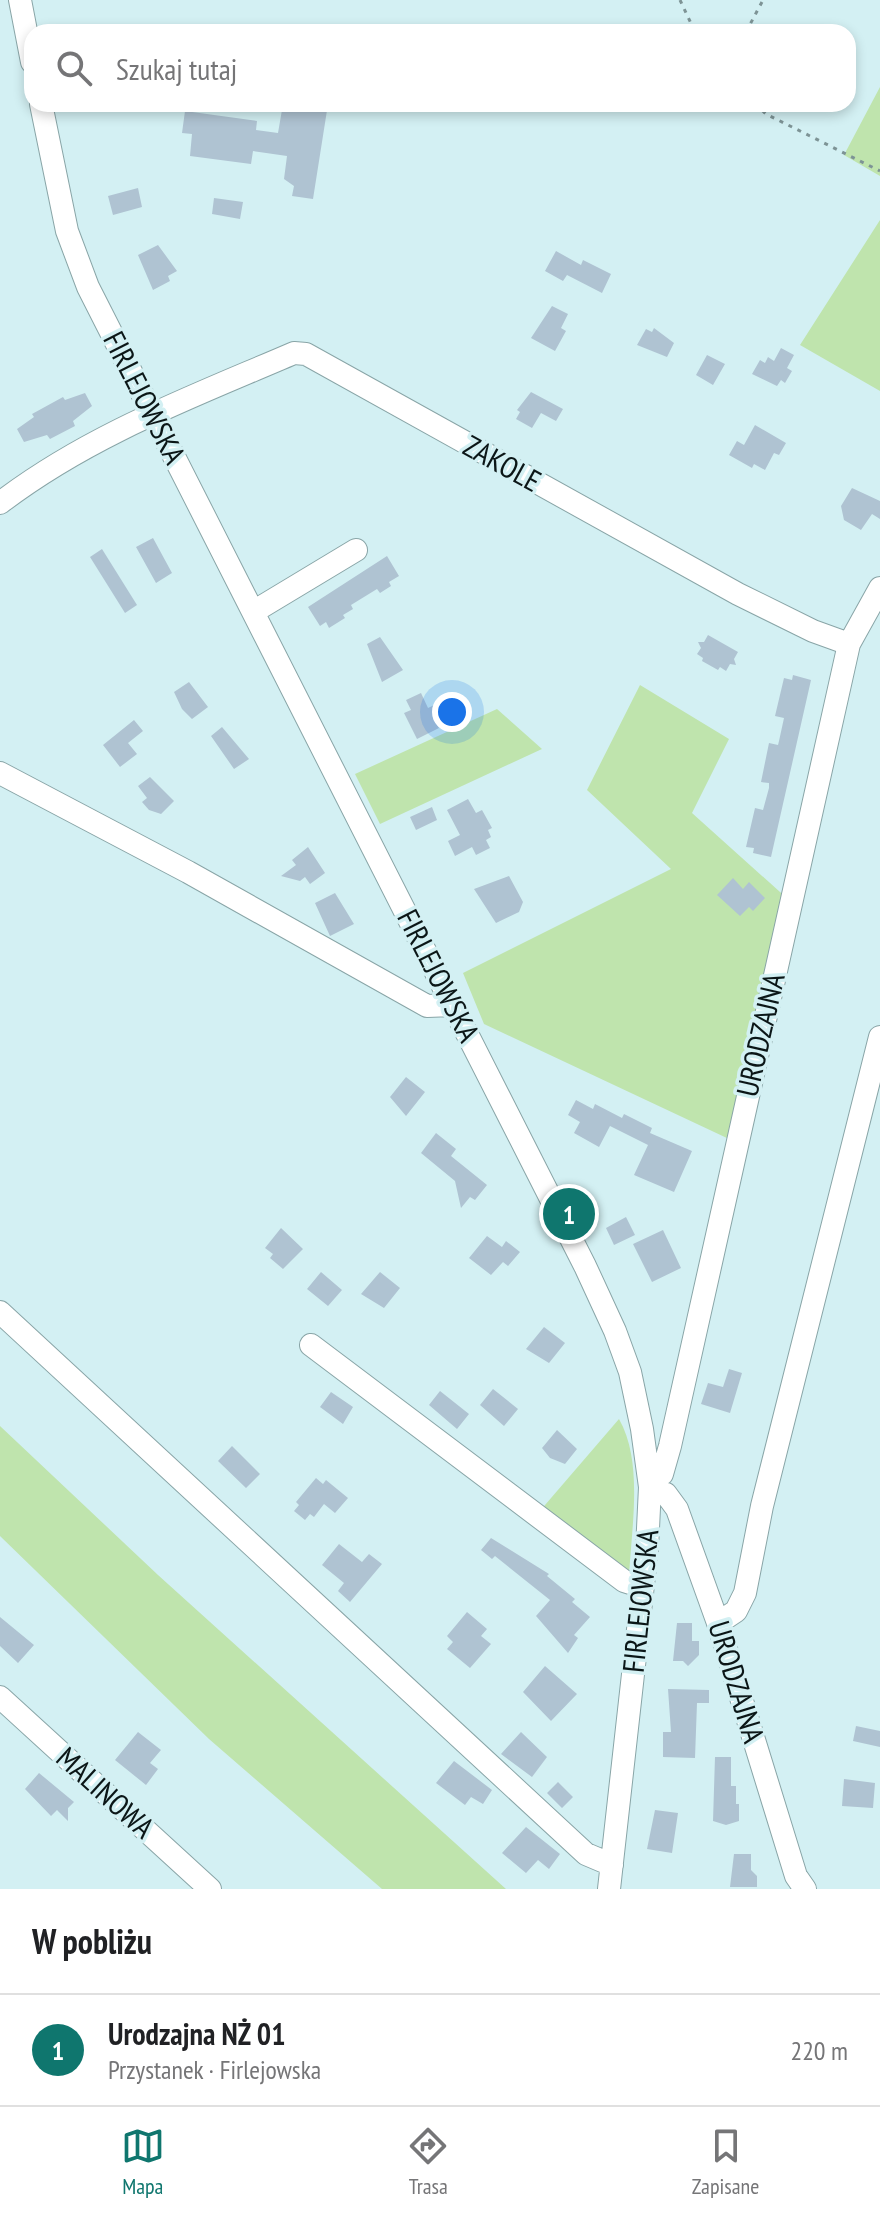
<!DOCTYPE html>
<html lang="pl">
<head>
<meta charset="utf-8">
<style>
	:root { --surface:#fff; --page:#f6f6f6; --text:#202124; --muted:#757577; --line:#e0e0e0; --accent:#0f766e }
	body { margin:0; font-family:"PT Sans Narrow",sans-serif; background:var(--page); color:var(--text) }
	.you { position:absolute; left:452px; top:712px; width:28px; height:28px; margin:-20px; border:6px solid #fff; border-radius:50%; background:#1a73e8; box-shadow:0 0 0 12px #1a73e833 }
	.badge { display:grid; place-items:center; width:52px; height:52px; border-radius:50%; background:var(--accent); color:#fff; font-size:26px; font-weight:700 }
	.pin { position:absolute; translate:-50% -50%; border:4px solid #fff; box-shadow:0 2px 8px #0006 }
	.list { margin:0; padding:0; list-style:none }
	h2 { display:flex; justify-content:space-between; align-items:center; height:104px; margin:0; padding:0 32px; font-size:34px }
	h2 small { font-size:26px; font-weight:400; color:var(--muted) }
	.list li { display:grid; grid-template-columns:52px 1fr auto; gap:24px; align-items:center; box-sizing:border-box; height:112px; padding:0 32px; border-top:2px solid var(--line) }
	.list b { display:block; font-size:30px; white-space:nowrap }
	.list p { margin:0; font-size:26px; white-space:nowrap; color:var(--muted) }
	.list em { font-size:26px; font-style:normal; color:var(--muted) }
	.icon { flex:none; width:44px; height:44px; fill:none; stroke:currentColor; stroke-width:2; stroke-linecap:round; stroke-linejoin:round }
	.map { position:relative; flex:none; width:880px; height:1889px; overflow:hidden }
	.search { position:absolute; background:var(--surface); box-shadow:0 4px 12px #0003; left:24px; right:24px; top:24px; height:88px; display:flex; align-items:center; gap:20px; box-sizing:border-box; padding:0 28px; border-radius:24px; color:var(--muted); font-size:30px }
	.sheet { height:216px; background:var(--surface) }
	nav { display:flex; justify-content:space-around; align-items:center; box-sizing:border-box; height:112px; border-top:2px solid var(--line); background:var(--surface); font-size:22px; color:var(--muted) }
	nav a { display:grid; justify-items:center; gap:4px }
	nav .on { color:var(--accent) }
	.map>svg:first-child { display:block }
</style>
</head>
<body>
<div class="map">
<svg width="880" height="1889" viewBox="0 0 880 1889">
	<rect width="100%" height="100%" fill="#d3f0f3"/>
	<!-- green -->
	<path fill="#bfe4ad" d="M880 87V176L844 155Z
		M880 220V391L800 345Z
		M640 685 729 739 692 813 790 901 729 1139 484 1024 463 973 671 869 587 790Z
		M497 709 542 749 380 824 355 774Z
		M619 1419C644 1463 631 1529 629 1578L539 1512Z
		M0 1426 158 1575 506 1889H382L209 1739 0 1536Z"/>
	<!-- building -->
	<path fill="#afc3d2" d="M283 104H328L313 199 292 196 294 186 284 179 287 156 253 151 251 164 190 156 192 134 182 133 185 111 257 121 256 130 278 133Z
		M138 188 142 207 113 215 108 196Z
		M214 198 243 202 240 219 212 214Z
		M158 245 177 271 168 276 170 281 153 290 138 255Z
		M556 251 581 265 583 260 611 274 602 293 567 275 563 281 545 271Z
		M552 306 568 314 561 328 566 331 555 351 531 338Z
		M654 328 674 343 667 357 637 345 646 329 652 332Z
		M781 348 794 355 787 368 792 371 785 383 781 380 777 386 752 374 760 360 765 363 768 357 774 361Z
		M707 355 725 364 713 385 696 375Z
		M531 392 563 409 556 421 541 413 532 428 516 419 520 412 517 410Z
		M85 393 92 406 73 421 75 426 50 439 47 435 24 442 17 429 34 417 32 414 63 397 65 400Z
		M755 425 786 443 779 455 774 453 765 470 754 464 752 468 729 455 737 441 744 445Z
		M852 488 880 501V519L872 514 861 530 844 520 841 506Z
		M153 538 172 573 156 583 136 547Z
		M102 549 137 605 125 613 90 557Z
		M387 556 399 576 389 582 391 586 380 593 377 589 351 605 353 609 343 615 345 618 329 628 326 622 320 626 308 607Z
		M708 635 738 652 734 659 736 665 730 664 726 671 720 667 718 670 702 661 703 658 697 654 701 648 698 642H704Z
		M380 637 403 670 382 682 367 644Z
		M793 675 811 680 771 857 753 853 754 848 746 847 755 808 763 810 769 788V783L761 782 769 743 778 745 779 741 784 718 775 716 784 678 792 680Z
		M189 682 208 707 192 719 182 709 174 692Z
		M421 693 428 708 449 698 453 706 433 718 439 728 417 739 404 713 411 710 406 700Z
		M134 720 143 731 128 743 137 754 120 767 103 745Z
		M222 727 249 759 234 769 211 736Z
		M150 777 174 801 161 814 149 810 142 802 147 798 138 786Z
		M468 799 476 813 482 810 492 828 488 830 491 837 486 840 490 848 476 855 472 847 455 856 448 841 460 835 447 810Z
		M432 807 437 820 416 830 410 817Z
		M308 847 325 873 310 884 305 877 300 881 281 876 296 865 292 860Z
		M509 876 523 902 519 912 496 923 474 889Z
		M733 878 743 889 749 882 765 898 753 911 749 907 740 916 717 895Z
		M335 893 354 924 330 936 315 903Z
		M406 1077 425 1092 406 1116 390 1097Z
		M576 1100 593 1109 595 1104 622 1118 624 1114 652 1128 650 1133 692 1151 674 1192 634 1175 648 1145 610 1126 599 1147 574 1133 580 1122 568 1115Z
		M436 1133 456 1149 451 1156 487 1185 475 1200 470 1197 461 1208 455 1181 421 1153Z
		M626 1217 635 1235 614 1245 606 1228Z
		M281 1228 303 1249 283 1269 270 1258 273 1254 265 1248Z
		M663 1230 681 1268 652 1282 633 1244Z
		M487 1236 502 1247 506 1241 520 1252 508 1266 503 1262 491 1275 469 1258Z
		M321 1272 342 1290 328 1306 307 1289Z
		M380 1272 400 1288 384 1308 361 1294Z
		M544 1327 565 1343 549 1363 526 1349Z
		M729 1369 742 1373 730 1413 701 1404 708 1383 723 1387Z
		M493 1389 518 1409 504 1426 480 1405Z
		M440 1391 469 1414 457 1429 429 1405Z
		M331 1392 353 1407 343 1424 320 1407Z
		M557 1430 577 1449 565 1464 550 1458 542 1448Z
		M232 1446 260 1474 246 1488 218 1461Z
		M316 1478 323 1484 326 1480 348 1498 335 1513 324 1504 314 1517 310 1514 305 1520 294 1511 299 1505 296 1502Z
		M491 1538 549 1574 547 1576 575 1599 572 1602 590 1617 574 1635 578 1638 568 1653 536 1616 550 1600 495 1556 492 1559 481 1550Z
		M339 1544 362 1562 369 1554 382 1564 350 1602 338 1591 344 1583 322 1565Z
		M467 1612 487 1629 481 1636 491 1644 470 1668 447 1649 453 1642 447 1636Z
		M0 1617 34 1645 18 1663 0 1646Z
		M677 1623H692V1641H699V1655L688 1666 683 1661H673Z
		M545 1666 577 1694 551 1721 523 1692Z
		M668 1689 709 1690V1703H697L695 1758 663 1757V1732H671Z
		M856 1726 880 1731V1747L853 1741Z
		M138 1732 161 1750 150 1763 158 1769 146 1785 115 1760Z
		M521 1732 547 1757 532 1777 501 1754Z
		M715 1757H731V1786H736V1804H739V1821L726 1825 713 1821Z
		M454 1761 492 1790 483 1804 471 1797 465 1805 436 1783Z
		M39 1773 74 1802 68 1808V1821L57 1810 51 1816 25 1789Z
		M844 1779 875 1783 873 1808 842 1806Z
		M558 1782 573 1797 562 1808 547 1793Z
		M655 1810 678 1813 672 1853 647 1849Z
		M526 1827 560 1854 549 1869 538 1860 526 1873 502 1853Z
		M734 1854H751V1870L757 1876V1887H730Z"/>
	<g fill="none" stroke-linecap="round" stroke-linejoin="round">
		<defs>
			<path id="minor" d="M20 0 32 62
				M41 104 67 231 88 287 585 1266 615 1331 630 1372 642 1429 650 1487 647 1549 609 1889
				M0 503C89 435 192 397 294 353L306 354 738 594 813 631 849 644
				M253 612 356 550
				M0 773 188 872 427 1006 453 1005
				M0 1312 586 1854 612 1865
				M311 1345 624 1581 643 1587
				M649 1480 662 1474 670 1446 849 644 880 588
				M650 1492 666 1494 677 1509 718 1623 796 1876 805 1889
				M718 1623 736 1611 745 1593 762 1506 880 1037
				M0 1697 210 1889"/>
		</defs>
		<!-- minor casing -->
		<use href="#minor" stroke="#89a5a7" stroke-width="24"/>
		<!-- path -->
		<path stroke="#7d9395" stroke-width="3" stroke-dasharray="4 6" stroke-linecap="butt" d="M680 0 695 32
			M746 32 763 0
			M755 104 766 114 880 171"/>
		<!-- minor -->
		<use href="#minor" stroke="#fff" stroke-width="22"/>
	</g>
	<g text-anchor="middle" stroke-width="7" stroke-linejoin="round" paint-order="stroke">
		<!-- street labels -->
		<g font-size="30" fill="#0b1617" stroke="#d3f0f3">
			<text transform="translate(144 398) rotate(63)" y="10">FIRLEJOWSKA</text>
			<text transform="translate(502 464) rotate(29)" y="10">ZAKOLE</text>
			<text transform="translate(438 976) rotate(63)" y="10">FIRLEJOWSKA</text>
			<text transform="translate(761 1035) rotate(-77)" y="10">URODZAJNA</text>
			<text transform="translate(641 1601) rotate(-84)" y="10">FIRLEJOWSKA</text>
			<text transform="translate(736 1682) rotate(73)" y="10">URODZAJNA</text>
			<text transform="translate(105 1793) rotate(42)" y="10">MALINOWA</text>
		</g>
	</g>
</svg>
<div class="you"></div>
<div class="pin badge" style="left:569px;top:1214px">1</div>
<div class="search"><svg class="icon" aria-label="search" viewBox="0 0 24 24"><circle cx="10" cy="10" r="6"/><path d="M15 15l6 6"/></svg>Szukaj tutaj</div>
</div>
<section class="sheet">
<h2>W pobliżu<small></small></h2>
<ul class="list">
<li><span class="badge">1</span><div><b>Urodzajna NŻ 01</b><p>Przystanek · Firlejowska</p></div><em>220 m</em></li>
</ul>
</section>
<nav>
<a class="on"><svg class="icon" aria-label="map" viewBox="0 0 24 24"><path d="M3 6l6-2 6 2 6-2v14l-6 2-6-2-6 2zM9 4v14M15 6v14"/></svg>Mapa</a>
<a><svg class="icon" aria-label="directions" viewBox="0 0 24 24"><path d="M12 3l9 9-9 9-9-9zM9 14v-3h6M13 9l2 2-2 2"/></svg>Trasa</a>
<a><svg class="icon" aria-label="saved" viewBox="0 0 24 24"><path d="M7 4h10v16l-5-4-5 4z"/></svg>Zapisane</a>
</nav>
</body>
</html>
